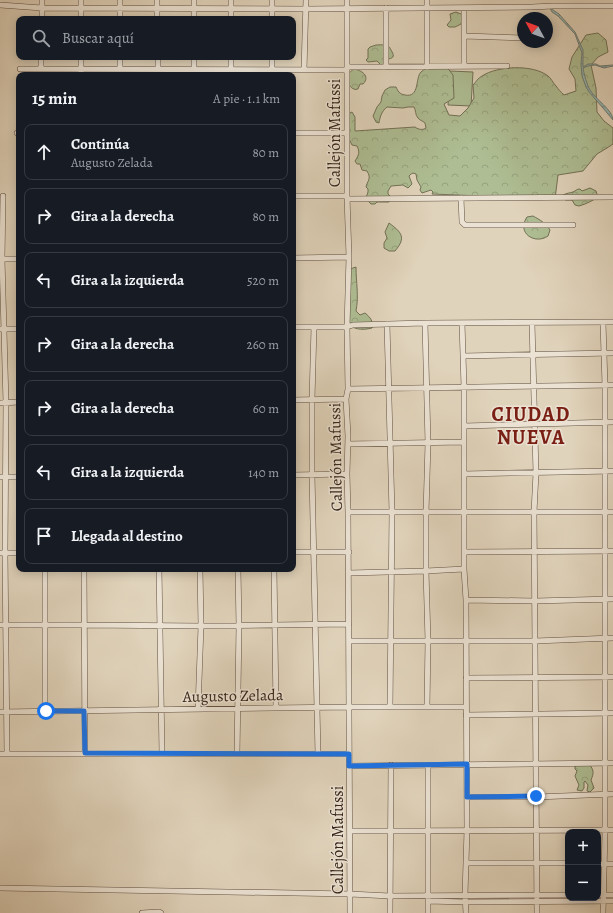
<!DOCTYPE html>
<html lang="es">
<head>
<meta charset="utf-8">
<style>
	:root { --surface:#171b24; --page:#20242c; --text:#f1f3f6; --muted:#9ea1a6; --line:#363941 }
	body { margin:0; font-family:Alegreya,serif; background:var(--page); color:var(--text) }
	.controls { position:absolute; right:12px; bottom:12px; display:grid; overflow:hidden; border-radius:8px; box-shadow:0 2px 10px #0003 }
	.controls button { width:36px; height:36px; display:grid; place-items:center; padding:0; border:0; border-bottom:1px solid var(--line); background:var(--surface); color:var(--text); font:20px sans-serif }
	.compass { position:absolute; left:517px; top:12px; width:36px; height:36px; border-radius:50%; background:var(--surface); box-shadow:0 2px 10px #0003; rotate:311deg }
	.stop { position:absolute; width:12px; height:12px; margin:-9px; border:3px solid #1a73e8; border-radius:50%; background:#fff }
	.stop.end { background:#1a73e8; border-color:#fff; box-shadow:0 1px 4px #0008 }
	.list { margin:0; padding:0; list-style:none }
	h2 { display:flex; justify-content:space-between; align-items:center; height:52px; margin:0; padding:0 16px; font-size:17px }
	h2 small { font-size:13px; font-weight:400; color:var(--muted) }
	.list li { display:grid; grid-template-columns:26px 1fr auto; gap:12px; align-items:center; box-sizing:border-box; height:56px; margin:0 8px 8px; padding:0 8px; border:1px solid var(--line); border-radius:8px }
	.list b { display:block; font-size:15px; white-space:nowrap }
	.list p { margin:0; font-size:13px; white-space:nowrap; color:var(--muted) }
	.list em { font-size:13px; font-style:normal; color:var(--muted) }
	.icon { flex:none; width:22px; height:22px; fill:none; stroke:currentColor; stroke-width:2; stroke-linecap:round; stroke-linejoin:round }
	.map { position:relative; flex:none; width:613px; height:913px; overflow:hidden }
	.search { position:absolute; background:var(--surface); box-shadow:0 2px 10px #0003; left:16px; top:16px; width:280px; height:44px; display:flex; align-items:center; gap:10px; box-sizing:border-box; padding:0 14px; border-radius:8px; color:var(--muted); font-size:15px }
	.panel { position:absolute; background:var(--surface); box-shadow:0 2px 10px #0003; left:16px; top:72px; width:280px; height:500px; border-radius:8px }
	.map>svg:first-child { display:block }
</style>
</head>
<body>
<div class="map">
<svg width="613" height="913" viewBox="0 0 613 913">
	<defs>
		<pattern id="forest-crowns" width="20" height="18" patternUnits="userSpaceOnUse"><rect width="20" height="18" fill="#aebd93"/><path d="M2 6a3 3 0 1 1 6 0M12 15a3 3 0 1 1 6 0" fill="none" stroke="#96a27e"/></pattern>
		<pattern id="water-waves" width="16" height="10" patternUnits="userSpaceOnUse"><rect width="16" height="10" fill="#94b7b4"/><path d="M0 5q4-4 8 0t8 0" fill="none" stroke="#7a9592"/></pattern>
	</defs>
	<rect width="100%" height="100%" fill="#e0d3bb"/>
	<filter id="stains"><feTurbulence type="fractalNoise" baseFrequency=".005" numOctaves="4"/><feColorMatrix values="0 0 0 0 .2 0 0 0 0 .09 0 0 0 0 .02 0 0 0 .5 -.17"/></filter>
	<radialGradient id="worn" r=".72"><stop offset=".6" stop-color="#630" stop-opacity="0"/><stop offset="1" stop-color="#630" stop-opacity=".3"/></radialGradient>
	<!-- green -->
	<path fill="#aebd93" stroke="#727156" d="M450 71 473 72 471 106 448 105Z"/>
	<!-- forest -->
	<path fill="url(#forest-crowns)" stroke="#727156" d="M456 12 461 14 463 16 461 24 455 27H449L447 25 451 20 450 14Z
		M598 33 606 40 608 52 598 57 591 65 596 88 597 112 604 121 613 128V144L607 148 597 154 583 171 558 175 555 199 432 194 433 192 431 190 422 193 420 190 421 187 417 180 416 174 413 173 411 174 409 176 412 184 408 188 403 185 391 186 388 191V194L392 198 391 200 389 202H377L375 204H371L367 200 366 198 368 192V189L366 187C367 181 372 179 367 171L362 170 360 164H357L355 161C359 155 360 152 357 146L352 145 348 137 350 131 348 119 350 113 352 112 355 117V131L415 127C419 130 423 130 426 128L425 123C423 121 419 120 418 118 415 115 416 110 414 107H408L403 108 387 107C382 111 380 116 379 123L376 122 373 116 377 107 381 102 382 96 385 90 390 87H396C398 91 399 94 405 95 420 98 415 78 421 72 427 66 438 67 446 66L453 75 454 98 444 104 449 115 460 116 468 108 474 98 473 85C476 82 478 78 482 76 497 66 533 64 548 76 551 78 553 83 556 86 558 89 561 92 564 95L576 91 575 79 569 69 572 57 586 35Z
		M376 45C379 45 386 44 389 47 390 47 390 49 391 50 394 55 395 58 388 59L387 65H381L377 61 368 62 366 60 368 58V49L370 47Z
		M354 69C361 70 371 76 363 84H360L358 89C357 89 355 90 354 89 351 89 346 81 347 78 347 74 351 71 354 69Z
		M590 188 596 191 598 197C592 201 586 204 579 206L575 205 572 200H566L563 199V195C567 193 570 193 573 192 576 191 576 189 580 189L582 191Z
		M533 216C540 220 546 223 550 230L548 236C535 245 516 233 527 217Z
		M389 223C401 232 407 237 395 251H389L384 248V243L387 238 385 232Z
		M356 267C356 282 359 296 356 311L360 315 365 313C371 318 373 321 372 328 364 330 356 330 349 325L350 269Z
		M581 764H589C594 770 594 773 591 780L594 788 590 792 587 791 588 785 585 781 584 782V788L582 791 577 790 579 785 575 776 577 771 575 769V766Z"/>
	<!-- water -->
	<path fill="url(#water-waves)" stroke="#6f7d76" d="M550 8 559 14 575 32 583 50V67L588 64H596L600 66 613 65V66L604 68 595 65 588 66 583 68C584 74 587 85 590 90 595 99 613 110 613 120L603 108 589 92 586 87 582 76 581 64 582 53 575 34 558 16 552 12Z"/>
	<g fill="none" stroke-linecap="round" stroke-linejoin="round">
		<defs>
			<path id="minor" d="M194 0V19
				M231 0V19
				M347 0V196L349 257 347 327 348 389 346 399 348 436 347 474 348 512 350 913
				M0 5 42 8 306 9 532 7 553 6H613
				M386 8V67
				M464 8V66
				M42 19V0
				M81 19V0
				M120 19V0
				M157 19V0
				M272 19V0
				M464 36 522 38
				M81 57V75
				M158 57V75
				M347 67 507 66
				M427 67V0
				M20 69 347 70
				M41 69V57
				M304 70 306 0
				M120 75V57
				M194 75V57
				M231 75V57
				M272 75V57
				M17 133 19 132
				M293 133H347
				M3 196 2 259 6 403 5 553 7 754
				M293 196H347
				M461 198 462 222 465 225H573
				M347 199 613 197
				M293 258 349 257
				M0 259H19
				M425 323 428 443 426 513V571L428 641 427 707
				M462 323 464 387V569L466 600 467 830 465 895 466 913
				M532 323 536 473 534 512 537 913
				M603 323 605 385V830L603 913
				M387 324 392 512 390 707
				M293 327H347L353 325 425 323 613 322
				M314 327 312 399V475L318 754
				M0 329H19
				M463 356 613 353
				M348 389 613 385
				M293 400 346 399
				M0 403 19 402
				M464 426 613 422
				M348 444 464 442
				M464 474 613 471
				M293 475 347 474
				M0 477H19
				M348 512H613
				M293 552H349
				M464 552 613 551
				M0 553H19
				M45 569V711
				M84 569 85 753
				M159 569 162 754
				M274 569 276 708
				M349 573 426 571 464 569
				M466 600 535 601 613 599
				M0 625H84L201 626 349 624
				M349 641H535L613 638
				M466 678 613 677
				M198 709 201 626 200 569
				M0 712 349 707H466
				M466 715 613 713
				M0 754H349
				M237 754 239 626 238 569
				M349 766 613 763
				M467 797H536L613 794
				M350 831 613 830
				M466 863H568
				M598 864H613
				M0 888 350 894 390 896 568 895
				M598 895H613
				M428 901 466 902 613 901
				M142 913 159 912 161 913
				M390 913 391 765
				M428 913V765"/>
		</defs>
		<!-- minor casing -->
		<use href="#minor" stroke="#615042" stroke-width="6"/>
		<!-- minor -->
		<use href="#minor" stroke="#ebe2d3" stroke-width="5"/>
	</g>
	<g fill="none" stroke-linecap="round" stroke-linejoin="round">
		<!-- route -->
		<path stroke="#1a73e8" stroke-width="5" d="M46 711H84L85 753 349 754V766L467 764V797L536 796"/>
	</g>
	<g text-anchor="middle" stroke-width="3" stroke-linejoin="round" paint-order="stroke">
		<!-- street labels -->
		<g font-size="16" fill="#37251a" stroke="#ebe2d3">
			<text transform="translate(334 133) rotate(-90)" y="6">Callejón Mafussi</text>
			<text transform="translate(335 457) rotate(-91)" y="6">Callejón Mafussi</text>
			<text transform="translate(233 695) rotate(-1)" y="6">Augusto Zelada</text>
			<text transform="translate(337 840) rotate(-90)" y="6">Callejón Mafussi</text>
		</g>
		<!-- district labels -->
		<g font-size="20" font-weight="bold" letter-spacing="1" fill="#7a1f14" stroke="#ebe2d3">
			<text x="531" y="421">CIUDAD<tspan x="531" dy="23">NUEVA</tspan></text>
		</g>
	</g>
	<rect width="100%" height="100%" filter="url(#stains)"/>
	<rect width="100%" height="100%" fill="url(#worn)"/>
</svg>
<div class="controls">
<button>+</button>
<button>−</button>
</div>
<svg class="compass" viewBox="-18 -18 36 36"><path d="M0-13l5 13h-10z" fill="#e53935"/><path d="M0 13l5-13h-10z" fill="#9ea1a6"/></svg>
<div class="stop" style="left:46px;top:711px"></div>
<div class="stop end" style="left:536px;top:796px"></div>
<div class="search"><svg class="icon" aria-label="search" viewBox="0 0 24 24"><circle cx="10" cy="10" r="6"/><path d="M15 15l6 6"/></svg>Buscar aquí</div>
<section class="panel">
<h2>15 min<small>A pie · 1.1 km</small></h2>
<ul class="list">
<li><svg class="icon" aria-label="ahead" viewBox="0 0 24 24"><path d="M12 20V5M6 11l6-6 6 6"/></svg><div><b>Continúa</b><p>Augusto Zelada</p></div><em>80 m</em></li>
<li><svg class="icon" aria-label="right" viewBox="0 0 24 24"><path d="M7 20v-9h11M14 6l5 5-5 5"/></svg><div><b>Gira a la derecha</b></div><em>80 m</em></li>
<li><svg class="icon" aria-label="left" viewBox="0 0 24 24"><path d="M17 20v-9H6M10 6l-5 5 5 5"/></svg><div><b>Gira a la izquierda</b></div><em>520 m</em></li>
<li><svg class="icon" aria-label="right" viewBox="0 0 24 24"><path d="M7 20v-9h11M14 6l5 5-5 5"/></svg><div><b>Gira a la derecha</b></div><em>260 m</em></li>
<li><svg class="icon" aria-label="right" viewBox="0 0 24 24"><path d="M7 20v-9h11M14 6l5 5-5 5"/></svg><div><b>Gira a la derecha</b></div><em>60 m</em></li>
<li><svg class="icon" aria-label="left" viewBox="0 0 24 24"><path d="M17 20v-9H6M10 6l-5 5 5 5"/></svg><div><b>Gira a la izquierda</b></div><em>140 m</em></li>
<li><svg class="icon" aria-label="arrive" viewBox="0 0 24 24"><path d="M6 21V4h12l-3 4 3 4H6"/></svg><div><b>Llegada al destino</b></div></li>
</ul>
</section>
</div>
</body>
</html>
